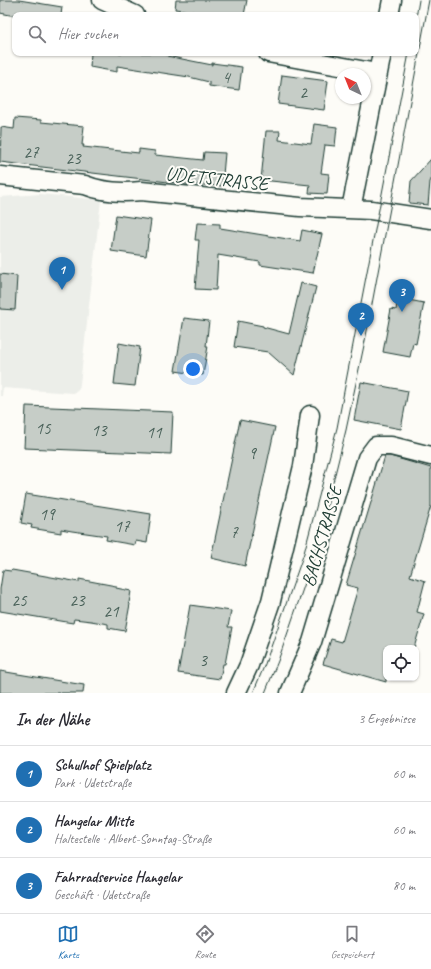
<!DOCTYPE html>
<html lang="de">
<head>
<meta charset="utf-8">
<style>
	:root { --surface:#fff; --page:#f2f2f3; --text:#2b2b33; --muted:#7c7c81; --line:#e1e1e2; --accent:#1f6fb2 }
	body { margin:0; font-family:Caveat,sans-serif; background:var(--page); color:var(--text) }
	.controls { position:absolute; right:12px; bottom:12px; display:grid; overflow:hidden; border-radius:8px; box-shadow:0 1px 3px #0004 }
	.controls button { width:36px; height:36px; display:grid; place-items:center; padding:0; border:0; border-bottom:1px solid var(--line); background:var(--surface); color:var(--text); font:20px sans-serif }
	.compass { position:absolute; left:335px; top:68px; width:36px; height:36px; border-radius:50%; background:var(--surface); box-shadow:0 1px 3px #0004; rotate:317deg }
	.you { position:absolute; left:193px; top:369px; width:14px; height:14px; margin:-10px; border:3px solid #fff; border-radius:50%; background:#1a73e8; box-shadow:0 0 0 6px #1a73e833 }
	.badge { display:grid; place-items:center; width:26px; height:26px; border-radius:50%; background:var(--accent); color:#fff; font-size:13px; font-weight:700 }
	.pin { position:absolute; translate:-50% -33px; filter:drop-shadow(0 1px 2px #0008) }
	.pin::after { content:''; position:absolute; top:21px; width:14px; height:12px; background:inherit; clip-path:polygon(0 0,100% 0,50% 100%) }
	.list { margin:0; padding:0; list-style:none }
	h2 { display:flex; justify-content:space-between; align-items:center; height:52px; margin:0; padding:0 16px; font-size:17px }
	h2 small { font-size:13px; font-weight:400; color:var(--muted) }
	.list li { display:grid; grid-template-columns:26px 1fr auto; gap:12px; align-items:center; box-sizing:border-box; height:56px; padding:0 16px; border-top:1px solid var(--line) }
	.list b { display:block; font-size:15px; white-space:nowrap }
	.list p { margin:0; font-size:13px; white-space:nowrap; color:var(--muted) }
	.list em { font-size:13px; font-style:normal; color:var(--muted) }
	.icon { flex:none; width:22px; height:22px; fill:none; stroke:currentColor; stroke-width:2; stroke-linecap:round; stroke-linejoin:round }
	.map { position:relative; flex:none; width:431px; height:693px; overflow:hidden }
	.search { position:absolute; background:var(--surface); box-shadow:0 1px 3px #0004; left:12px; right:12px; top:12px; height:44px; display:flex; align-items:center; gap:10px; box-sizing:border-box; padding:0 14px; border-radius:8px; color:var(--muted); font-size:15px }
	.sheet { height:220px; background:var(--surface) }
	nav { display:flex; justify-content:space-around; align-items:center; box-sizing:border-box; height:56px; border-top:1px solid var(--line); background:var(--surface); font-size:11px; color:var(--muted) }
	nav a { display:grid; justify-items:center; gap:2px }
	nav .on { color:var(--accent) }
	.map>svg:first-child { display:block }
</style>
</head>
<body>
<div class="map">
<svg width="431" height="693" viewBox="0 0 431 693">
	<rect width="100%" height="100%" fill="#fdfcf7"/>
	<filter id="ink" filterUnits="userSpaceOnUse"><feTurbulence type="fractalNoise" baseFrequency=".025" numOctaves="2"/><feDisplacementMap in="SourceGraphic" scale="8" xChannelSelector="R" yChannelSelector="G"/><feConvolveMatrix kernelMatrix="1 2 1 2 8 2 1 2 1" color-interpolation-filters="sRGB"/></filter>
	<g filter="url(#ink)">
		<!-- built -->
		<path fill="#eceee9" d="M40 194 101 200 80 384 79 389 76 392 72 393 3 388 2 396H0V197Z"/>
		<!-- building -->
		<path fill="#c6cdc7" stroke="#1f3d34" d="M0 0H19L62 7 61 15H10L0 13Z
			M176 0H247L244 15H212V14L175 9Z
			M91 53H168L167 56 212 65V63L242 67 239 90 209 86V82L189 77 117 66V72L90 67Z
			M282 75 328 81 324 110 278 104Z
			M15 118 41 120V122L84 126 82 145H84L83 147 139 153V149L155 151V155L203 160 204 152 225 153 222 186 185 184 0 162 1 127 14 129Z
			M314 124 337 127 335 146 325 145 321 173 329 174 327 194 309 193 310 185 261 180 266 131H280L279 140 311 144Z
			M431 159V180L430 182 428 205 409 203 411 181Z
			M116 215 151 220 146 256 111 251Z
			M197 223 220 224V228L300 241 302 230 322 234 313 273 260 265V262L218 255 216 290 195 289 199 240H195Z
			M0 274 17 276 15 310 0 309Z
			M301 283 316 287 294 375 268 352 234 347 238 321 263 326V327L289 334Z
			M398 298 424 303 416 344 413 343 410 357 383 352 391 309 396 310Z
			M184 318 209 321 206 346H208L203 375 175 371Z
			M119 343 140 347 135 386 114 384Z
			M361 382 408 391 401 429 354 420Z
			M26 406 173 412 171 454 24 448Z
			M240 420 275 427 245 566 211 558Z
			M385 456H390L431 468V506L410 576 425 581 417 612 424 614 414 648H386V682L323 664 331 639 342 642 358 588 346 585Z
			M26 494 151 514 147 543 136 541 135 545 106 540 107 536 72 531 61 529V533L31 528 32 525 21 523Z
			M3 570 11 571 12 570 79 582V579L116 586V588L131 591 129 603 130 604 125 631 108 628V624L91 621 74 619 73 623 0 611V589Z
			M190 605 231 611 228 627H232L225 664H223L220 679 178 673Z
			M0 671 84 685 83 693H0Z"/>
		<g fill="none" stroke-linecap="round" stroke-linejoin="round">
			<defs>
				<path id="street" d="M102 0 135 15
					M389 15 392 0
					M268 53 377 73
					M0 176 85 185C102 192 122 193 141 191L300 207 371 210 431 219
					M351 209 382 53
					M236 693 249 665 271 601 303 466 310 415
					M290 693 312 642 367 458 376 446H391L431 456"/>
			</defs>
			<!-- street casing -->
			<use href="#street" stroke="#1f3d34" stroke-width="21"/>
			<!-- street -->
			<use href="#street" stroke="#fdfcf7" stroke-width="18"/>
			<!-- tram -->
			<path stroke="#1f3d34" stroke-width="1" d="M416 18 419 0
				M253 693 265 664 304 553 337 428 409 53
				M265 693 278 661 316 551 346 430 366 336 429 0"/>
		</g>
	</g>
	<g text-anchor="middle" stroke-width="4" stroke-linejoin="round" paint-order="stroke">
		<!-- number labels -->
		<g font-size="17" fill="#496159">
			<text x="226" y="83">4</text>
			<text x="303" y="98">2</text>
			<text x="31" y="158">27</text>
			<text x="73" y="164">23</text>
			<text x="43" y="434">15</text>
			<text x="99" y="436">13</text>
			<text x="154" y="438">11</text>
			<text x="252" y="459">9</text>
			<text x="47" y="520">19</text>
			<text x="122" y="532">17</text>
			<text x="234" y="538">7</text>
			<text x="19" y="606">25</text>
			<text x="77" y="606">23</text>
			<text x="111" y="617">21</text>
			<text x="203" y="666">3</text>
		</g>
		<!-- street labels -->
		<g font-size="19" fill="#1f3d34" stroke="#fdfcf7">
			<text transform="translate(217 178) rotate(6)" y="7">UDETSTRASSE</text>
			<text transform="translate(321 536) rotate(-74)" y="7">BACHSTRASSE</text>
		</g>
	</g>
</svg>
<div class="controls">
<button><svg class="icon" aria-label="locate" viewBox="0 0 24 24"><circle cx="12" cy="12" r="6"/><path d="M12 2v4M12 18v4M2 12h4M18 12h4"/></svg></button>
</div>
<svg class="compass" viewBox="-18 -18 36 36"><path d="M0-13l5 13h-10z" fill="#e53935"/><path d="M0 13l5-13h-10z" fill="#7c7c81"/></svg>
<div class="you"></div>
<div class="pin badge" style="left:62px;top:290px">1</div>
<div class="pin badge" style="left:361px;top:336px">2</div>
<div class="pin badge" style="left:402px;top:312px">3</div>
<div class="search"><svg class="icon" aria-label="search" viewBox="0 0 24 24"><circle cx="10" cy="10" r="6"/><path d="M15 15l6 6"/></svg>Hier suchen</div>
</div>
<section class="sheet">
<h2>In der Nähe<small>3 Ergebnisse</small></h2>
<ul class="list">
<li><span class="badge">1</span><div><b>Schulhof Spielplatz</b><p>Park · Udetstraße</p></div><em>60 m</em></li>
<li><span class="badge">2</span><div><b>Hangelar Mitte</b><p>Haltestelle · Albert-Sonntag-Straße</p></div><em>60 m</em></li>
<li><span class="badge">3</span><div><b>Fahrradservice Hangelar</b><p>Geschäft · Udetstraße</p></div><em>80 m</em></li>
</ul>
</section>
<nav>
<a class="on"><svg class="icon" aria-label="map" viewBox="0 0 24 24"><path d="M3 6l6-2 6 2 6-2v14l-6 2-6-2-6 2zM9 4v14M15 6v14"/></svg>Karte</a>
<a><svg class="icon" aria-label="directions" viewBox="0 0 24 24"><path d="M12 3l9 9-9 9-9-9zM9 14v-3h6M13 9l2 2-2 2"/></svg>Route</a>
<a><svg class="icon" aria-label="saved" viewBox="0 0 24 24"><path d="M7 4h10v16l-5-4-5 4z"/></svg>Gespeichert</a>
</nav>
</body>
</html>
